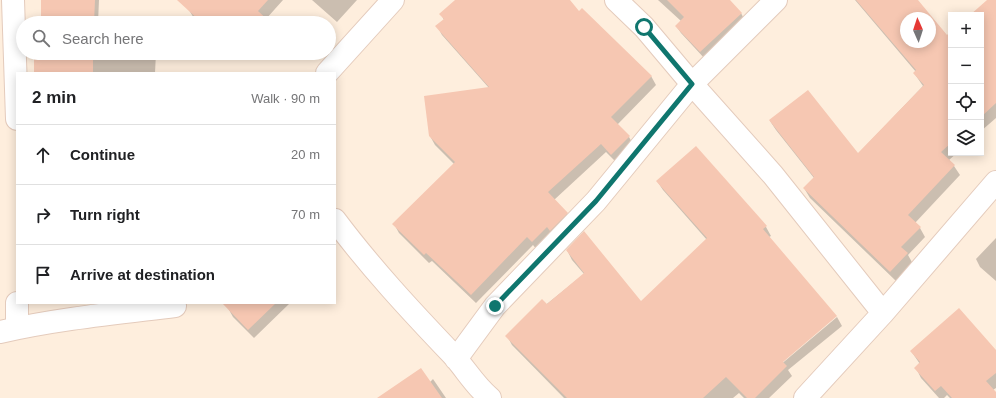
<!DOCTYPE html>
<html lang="en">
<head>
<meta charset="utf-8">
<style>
	:root { --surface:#fff; --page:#f2f2f2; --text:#202124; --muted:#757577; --line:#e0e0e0 }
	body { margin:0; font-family:Helvetica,sans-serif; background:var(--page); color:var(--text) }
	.controls { position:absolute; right:12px; top:12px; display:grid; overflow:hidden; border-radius:0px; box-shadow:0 2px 10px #0003 }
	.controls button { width:36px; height:36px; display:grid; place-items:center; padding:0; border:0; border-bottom:1px solid var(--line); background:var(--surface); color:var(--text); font:20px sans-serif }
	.compass { position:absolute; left:900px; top:12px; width:36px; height:36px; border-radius:50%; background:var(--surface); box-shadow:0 2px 10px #0003; rotate:357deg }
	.stop { position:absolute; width:12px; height:12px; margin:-9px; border:3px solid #0f766e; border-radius:50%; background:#fff }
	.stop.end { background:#0f766e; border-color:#fff; box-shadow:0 1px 4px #0008 }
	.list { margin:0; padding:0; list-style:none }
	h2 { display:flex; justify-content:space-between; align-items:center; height:52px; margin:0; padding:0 16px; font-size:17px }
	h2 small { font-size:13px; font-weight:400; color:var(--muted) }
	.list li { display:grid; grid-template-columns:26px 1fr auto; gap:12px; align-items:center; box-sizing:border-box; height:60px; padding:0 16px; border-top:1px solid var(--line) }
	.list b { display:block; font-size:15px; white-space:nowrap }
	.list em { font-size:13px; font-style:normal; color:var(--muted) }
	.icon { flex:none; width:22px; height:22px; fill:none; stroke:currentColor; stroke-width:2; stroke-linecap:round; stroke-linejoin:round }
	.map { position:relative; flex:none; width:996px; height:398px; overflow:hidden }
	.search { position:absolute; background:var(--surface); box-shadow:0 2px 10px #0003; left:16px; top:16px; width:320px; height:44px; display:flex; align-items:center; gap:10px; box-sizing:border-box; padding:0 14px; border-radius:22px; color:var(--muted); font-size:15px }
	.panel { position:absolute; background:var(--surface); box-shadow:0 2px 10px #0003; left:16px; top:72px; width:320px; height:232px; border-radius:0px }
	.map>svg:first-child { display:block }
</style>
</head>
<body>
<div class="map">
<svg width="996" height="398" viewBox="0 0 996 398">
	<rect width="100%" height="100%" fill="#feeedd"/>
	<!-- shadow -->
	<path fill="#0003" fill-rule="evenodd" d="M42 0H99L98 23H42Z
		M198 0H283L266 19 268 23H198L195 20 189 10Z
		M312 0H357L337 22Z
		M457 0H568L579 13 651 76 656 85 617 125 629 137 634 146 617 163 606 152 554 200 567 213 572 222 537 250 533 245 476 303 432 261 429 263 399 233 394 224 454 164 435 145 430 136 489 88 442 35 437 26 444 20 441 14Z
		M658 0H728L741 13 745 21 705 59 681 33 676 26 681 21Z
		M855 0H917L947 36 951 33V153H957L949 160 954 166 960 175 915 223 920 228 925 237 908 255 913 264 896 281 810 198 804 188 814 178 776 130 770 121 858 154 923 86 914 73 916 72ZM906 18H930V42H906Z
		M989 0H995L996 1V118L981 131V15H971Z
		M41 53H156L155 73H41Z
		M199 72V73H185Z
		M657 181 766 227 771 236 769 237 778 364 779 366 837 317 842 326 788 370 792 376 769 398H744L739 393 733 398H564L512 345 507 336 584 274 572 260 567 250 641 302 707 240 663 190Z
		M996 238V281L980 267 976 259Z
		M233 303H290L254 338 233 317 228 308Z
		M911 351H996V388L993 390 996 393V398H950L947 395 944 398H939L921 378 916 368 920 364Z
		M433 379 446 398H379L430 382Z"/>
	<!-- building -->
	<path fill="#f6c7b2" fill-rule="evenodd" d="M41 0H95L94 23H41Z
		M177 0H268L258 11 271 23H202Z
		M455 0H570L579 11 582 8 652 76 611 117 630 136 611 155 601 144 548 192 568 213 550 231 547 227 532 242 527 237 471 295 426 253 424 255 392 224 455 162 429 136 424 96 489 87 435 26 444 19 439 14Z
		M667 0H730L742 13 700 52 675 26 684 17Z
		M856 0H918L947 35 951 31V143L941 152 955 165 908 215 921 227 901 247 908 253 890 272 803 188 814 177 769 120 808 90 858 153 924 85 913 73 916 70ZM906 18H930V42H906Z
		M987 0H996V103L981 117V15H970Z
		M34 53H93V72L34 73Z
		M696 146 767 226 763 229 837 316 783 362 787 366 755 398H747L726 377 703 398H567L505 336 542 299 547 304 584 273 566 250 584 231 641 301 707 238 656 181Z
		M222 303H276L248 330Z
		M959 308 996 350V373L986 381 996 392V398H952L941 386 935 391 914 368 920 362 910 351Z
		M421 368 442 398H377Z"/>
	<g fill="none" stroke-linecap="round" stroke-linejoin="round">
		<defs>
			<path id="minor" d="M13 0 17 119
				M616 0 644 27 692 84 773 175 883 313
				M327 73 393 0
				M335 220C371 268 411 311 452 354 465 368 475 386 490 398
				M17 328V303
				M0 332C56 319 118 313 175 306
				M456 359 495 306 596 201 692 84 776 0
				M805 398 883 313 996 182"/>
		</defs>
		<!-- minor casing -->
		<use href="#minor" stroke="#e4cbbc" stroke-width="24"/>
		<!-- minor -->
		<use href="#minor" stroke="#fff" stroke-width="22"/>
	</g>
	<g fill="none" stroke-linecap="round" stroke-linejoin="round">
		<!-- route -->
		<path stroke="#0f766e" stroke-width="5" d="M495 306 596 201 692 84 644 27"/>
	</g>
</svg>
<div class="controls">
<button>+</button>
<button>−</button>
<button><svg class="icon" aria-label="locate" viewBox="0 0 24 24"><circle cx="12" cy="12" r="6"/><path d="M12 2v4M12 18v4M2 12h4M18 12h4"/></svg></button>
<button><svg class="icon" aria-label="layers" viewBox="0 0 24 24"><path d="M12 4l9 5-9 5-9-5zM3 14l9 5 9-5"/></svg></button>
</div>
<svg class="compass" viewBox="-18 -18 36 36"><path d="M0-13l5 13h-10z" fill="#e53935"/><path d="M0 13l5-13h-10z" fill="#757577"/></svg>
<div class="stop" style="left:644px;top:27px"></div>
<div class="stop end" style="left:495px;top:306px"></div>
<div class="search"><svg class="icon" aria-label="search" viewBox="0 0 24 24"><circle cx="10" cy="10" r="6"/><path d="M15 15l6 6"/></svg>Search here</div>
<section class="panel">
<h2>2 min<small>Walk · 90 m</small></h2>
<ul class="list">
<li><svg class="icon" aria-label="ahead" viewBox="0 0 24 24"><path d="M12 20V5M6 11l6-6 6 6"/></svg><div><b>Continue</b></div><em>20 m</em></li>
<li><svg class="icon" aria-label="right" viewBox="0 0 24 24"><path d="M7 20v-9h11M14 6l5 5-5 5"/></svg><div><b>Turn right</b></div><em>70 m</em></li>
<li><svg class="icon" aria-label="arrive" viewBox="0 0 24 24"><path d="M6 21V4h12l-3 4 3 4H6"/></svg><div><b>Arrive at destination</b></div></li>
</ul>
</section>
</div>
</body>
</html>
